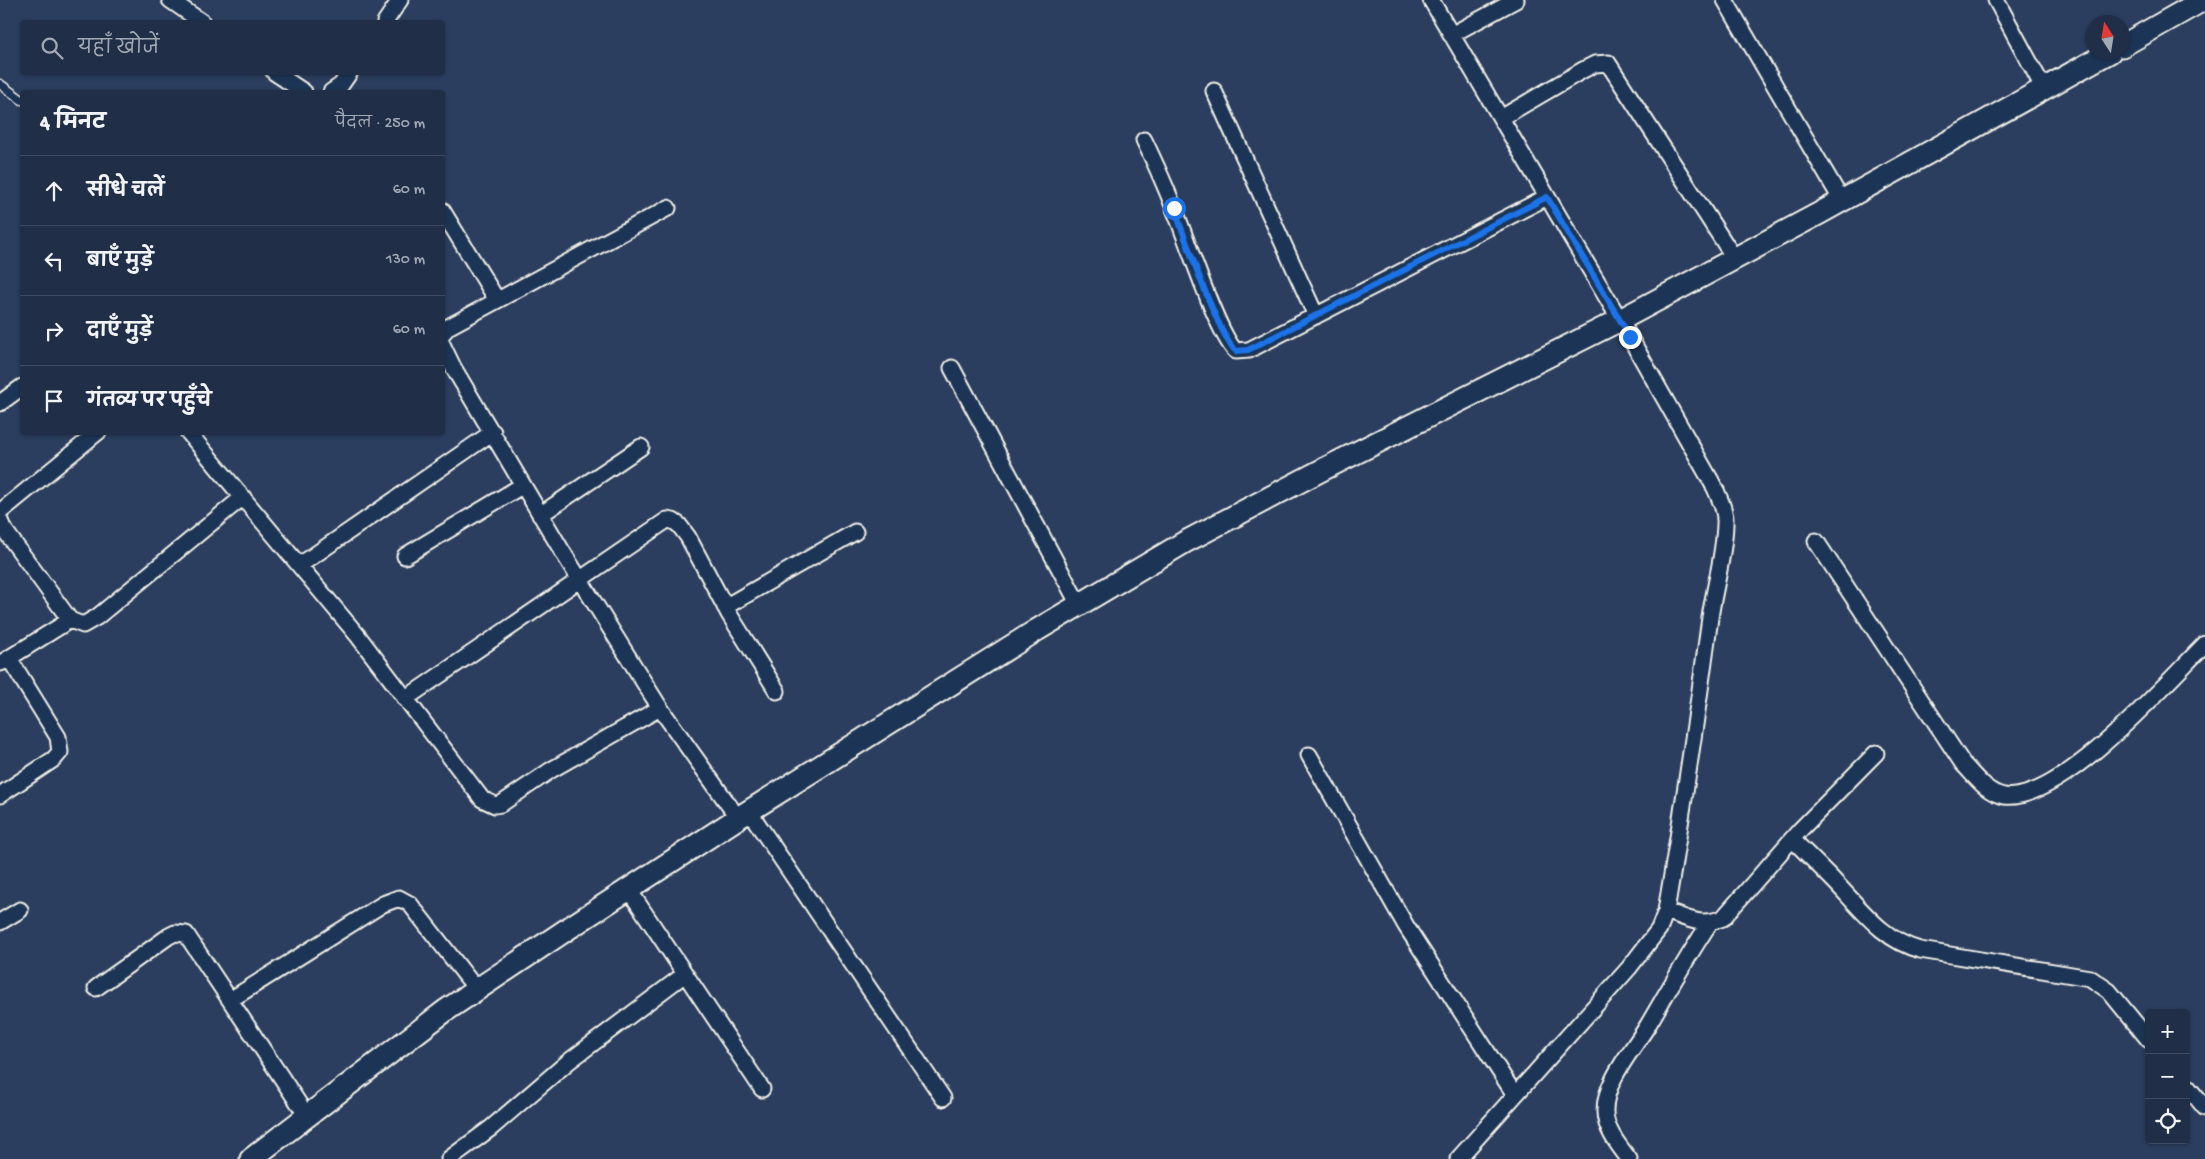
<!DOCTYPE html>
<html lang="hi">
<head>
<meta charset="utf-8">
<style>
	:root { --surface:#202e47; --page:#2d3a52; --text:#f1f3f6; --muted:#a2a8b4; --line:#3d4a60 }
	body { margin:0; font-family:"Gochi Hand","Playpen Sans Deva",sans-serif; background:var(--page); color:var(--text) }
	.controls { position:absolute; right:15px; bottom:15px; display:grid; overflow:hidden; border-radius:5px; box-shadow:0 1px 4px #0004 }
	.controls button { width:45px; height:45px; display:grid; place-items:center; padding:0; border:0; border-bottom:1px solid var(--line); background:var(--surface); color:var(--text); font:25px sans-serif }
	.compass { position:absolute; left:2085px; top:15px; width:45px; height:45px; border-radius:50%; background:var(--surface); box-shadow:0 1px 4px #0004; rotate:348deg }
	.stop { position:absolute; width:15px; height:15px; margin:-11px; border:4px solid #1a73e8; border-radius:50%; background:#fff }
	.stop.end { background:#1a73e8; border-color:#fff; box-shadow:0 1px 5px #0008 }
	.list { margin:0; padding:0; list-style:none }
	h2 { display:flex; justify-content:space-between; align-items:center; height:65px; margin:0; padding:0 20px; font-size:21px }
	h2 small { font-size:16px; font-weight:400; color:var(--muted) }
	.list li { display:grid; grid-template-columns:32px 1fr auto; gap:15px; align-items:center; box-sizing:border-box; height:70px; padding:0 20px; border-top:1px solid var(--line) }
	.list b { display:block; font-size:19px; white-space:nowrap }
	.list em { font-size:16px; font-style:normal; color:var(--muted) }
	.icon { flex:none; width:28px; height:28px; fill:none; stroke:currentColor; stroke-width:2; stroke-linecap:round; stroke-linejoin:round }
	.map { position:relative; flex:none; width:2205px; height:1159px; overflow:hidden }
	.search { position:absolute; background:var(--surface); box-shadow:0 1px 4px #0004; left:20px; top:20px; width:425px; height:55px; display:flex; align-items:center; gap:12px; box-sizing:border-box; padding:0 18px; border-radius:5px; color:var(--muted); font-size:19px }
	.panel { position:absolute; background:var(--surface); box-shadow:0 1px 4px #0004; left:20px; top:90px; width:425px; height:345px; border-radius:5px }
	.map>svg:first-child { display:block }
</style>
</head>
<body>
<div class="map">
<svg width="2205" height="1159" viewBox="0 0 2205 1159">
	<rect width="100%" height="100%" fill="#2b3e5f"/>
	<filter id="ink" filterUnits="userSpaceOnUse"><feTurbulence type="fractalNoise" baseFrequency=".02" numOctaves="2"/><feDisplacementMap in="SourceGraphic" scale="10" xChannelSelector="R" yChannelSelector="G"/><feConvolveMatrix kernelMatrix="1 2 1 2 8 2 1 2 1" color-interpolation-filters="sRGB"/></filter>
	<g filter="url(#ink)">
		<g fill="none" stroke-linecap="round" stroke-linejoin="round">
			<defs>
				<path id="service" d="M0 84 22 100"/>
				<path id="minor" d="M170 0 202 22
					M1431 0 1620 320 1715 488C1720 500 1726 511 1725 524 1724 559 1713 591 1709 625 1696 721 1682 816 1666 911L1659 929 1629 968 1458 1159
					M1725 0 1842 201
					M1996 0 2044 89
					M385 22 400 0
					M1451 35 1516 0
					M274 72 304 92
					M1214 91 1316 316
					M331 92 341 85 350 72
					M1501 118 1583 70 1595 64 1608 63 1735 259
					M1144 140C1155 163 1166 187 1175 211 1186 237 1219 338 1236 351L1249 350 1547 197
					M442 210 497 300
					M442 334 448 327 668 208
					M442 344 453 367 562 551 660 708 738 818
					M952 368 1079 605
					M0 403 22 387
					M188 432 358 636 482 799 495 805 501 804 551 770 660 708
					M0 512 98 432
					M540 515 641 447
					M0 521 3 528 70 620 83 625 97 617 243 497
					M1816 541 1963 764C1975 776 1986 793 2004 796 2060 804 2167 682 2205 644
					M405 556 523 485
					M300 565 493 432
					M725 607 855 532
					M1 663 70 620
					M405 699 667 520 673 521 679 525 688 537 729 614 777 691
					M1309 755 1406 926 1515 1095
					M0 795 54 759 60 752 58 737 9 658
					M749 811 943 1098
					M1792 839C1807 854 1822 868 1836 883 1861 909 1884 941 1920 950L2090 978 2109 991 2149 1040
					M629 890 762 1089
					M1666 911C1689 919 1700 927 1723 918L1800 830 1876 753
					M0 922 20 910
					M96 988 169 936 175 933 186 934 307 1116
					M230 1000 383 904 399 898 410 904 477 990
					M2186 1085 2205 1108
					M449 1159 491 1128 568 1062 685 974
					M1629 1159C1619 1146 1605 1129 1605 1112 1604 1081 1633 1050 1648 1025 1668 991 1687 957 1709 924"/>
				<path id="secondary" d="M2122 46 2203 0
					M251 1159 445 1011 569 928 738 818 1037 630 1185 542 1320 471 1620 320 1820 213 2110 52"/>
			</defs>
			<!-- service casing -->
			<use href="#service" stroke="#f4f1e8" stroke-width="11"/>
			<!-- minor casing -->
			<use href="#minor" stroke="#f4f1e8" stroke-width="19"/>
			<!-- secondary casing -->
			<use href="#secondary" stroke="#f4f1e8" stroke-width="25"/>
			<!-- service -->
			<use href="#service" stroke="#1d3557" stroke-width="8"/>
			<!-- minor -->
			<use href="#minor" stroke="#1d3557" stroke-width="15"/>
			<!-- secondary -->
			<use href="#secondary" stroke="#1d3557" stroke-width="21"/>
		</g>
	</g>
	<g fill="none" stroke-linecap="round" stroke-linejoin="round" filter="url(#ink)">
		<!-- route -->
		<path stroke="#1a73e8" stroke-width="6" d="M1174 208C1184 234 1219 338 1236 351L1248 350 1547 197 1630 337"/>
	</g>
</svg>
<div class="controls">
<button>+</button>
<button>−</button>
<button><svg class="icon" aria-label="locate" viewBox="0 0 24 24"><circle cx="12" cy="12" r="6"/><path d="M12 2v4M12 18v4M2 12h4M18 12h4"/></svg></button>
</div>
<svg class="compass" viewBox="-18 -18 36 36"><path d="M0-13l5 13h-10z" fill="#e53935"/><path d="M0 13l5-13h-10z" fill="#a2a8b4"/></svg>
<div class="stop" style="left:1174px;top:208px"></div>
<div class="stop end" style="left:1630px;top:337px"></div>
<div class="search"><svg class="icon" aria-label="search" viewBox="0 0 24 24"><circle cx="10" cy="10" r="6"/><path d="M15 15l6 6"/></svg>यहाँ खोजें</div>
<section class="panel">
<h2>4 मिनट<small>पैदल · 250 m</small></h2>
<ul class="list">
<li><svg class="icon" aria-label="ahead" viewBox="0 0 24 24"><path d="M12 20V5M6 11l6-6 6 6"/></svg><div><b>सीधे चलें</b></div><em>60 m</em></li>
<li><svg class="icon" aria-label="left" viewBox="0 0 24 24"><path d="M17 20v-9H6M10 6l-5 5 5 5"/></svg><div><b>बाएँ मुड़ें</b></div><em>130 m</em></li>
<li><svg class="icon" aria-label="right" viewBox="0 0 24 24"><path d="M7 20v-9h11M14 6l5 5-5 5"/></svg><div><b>दाएँ मुड़ें</b></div><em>60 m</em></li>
<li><svg class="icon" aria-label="arrive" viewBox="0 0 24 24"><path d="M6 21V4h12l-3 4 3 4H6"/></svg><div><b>गंतव्य पर पहुँचे</b></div></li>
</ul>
</section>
</div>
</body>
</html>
